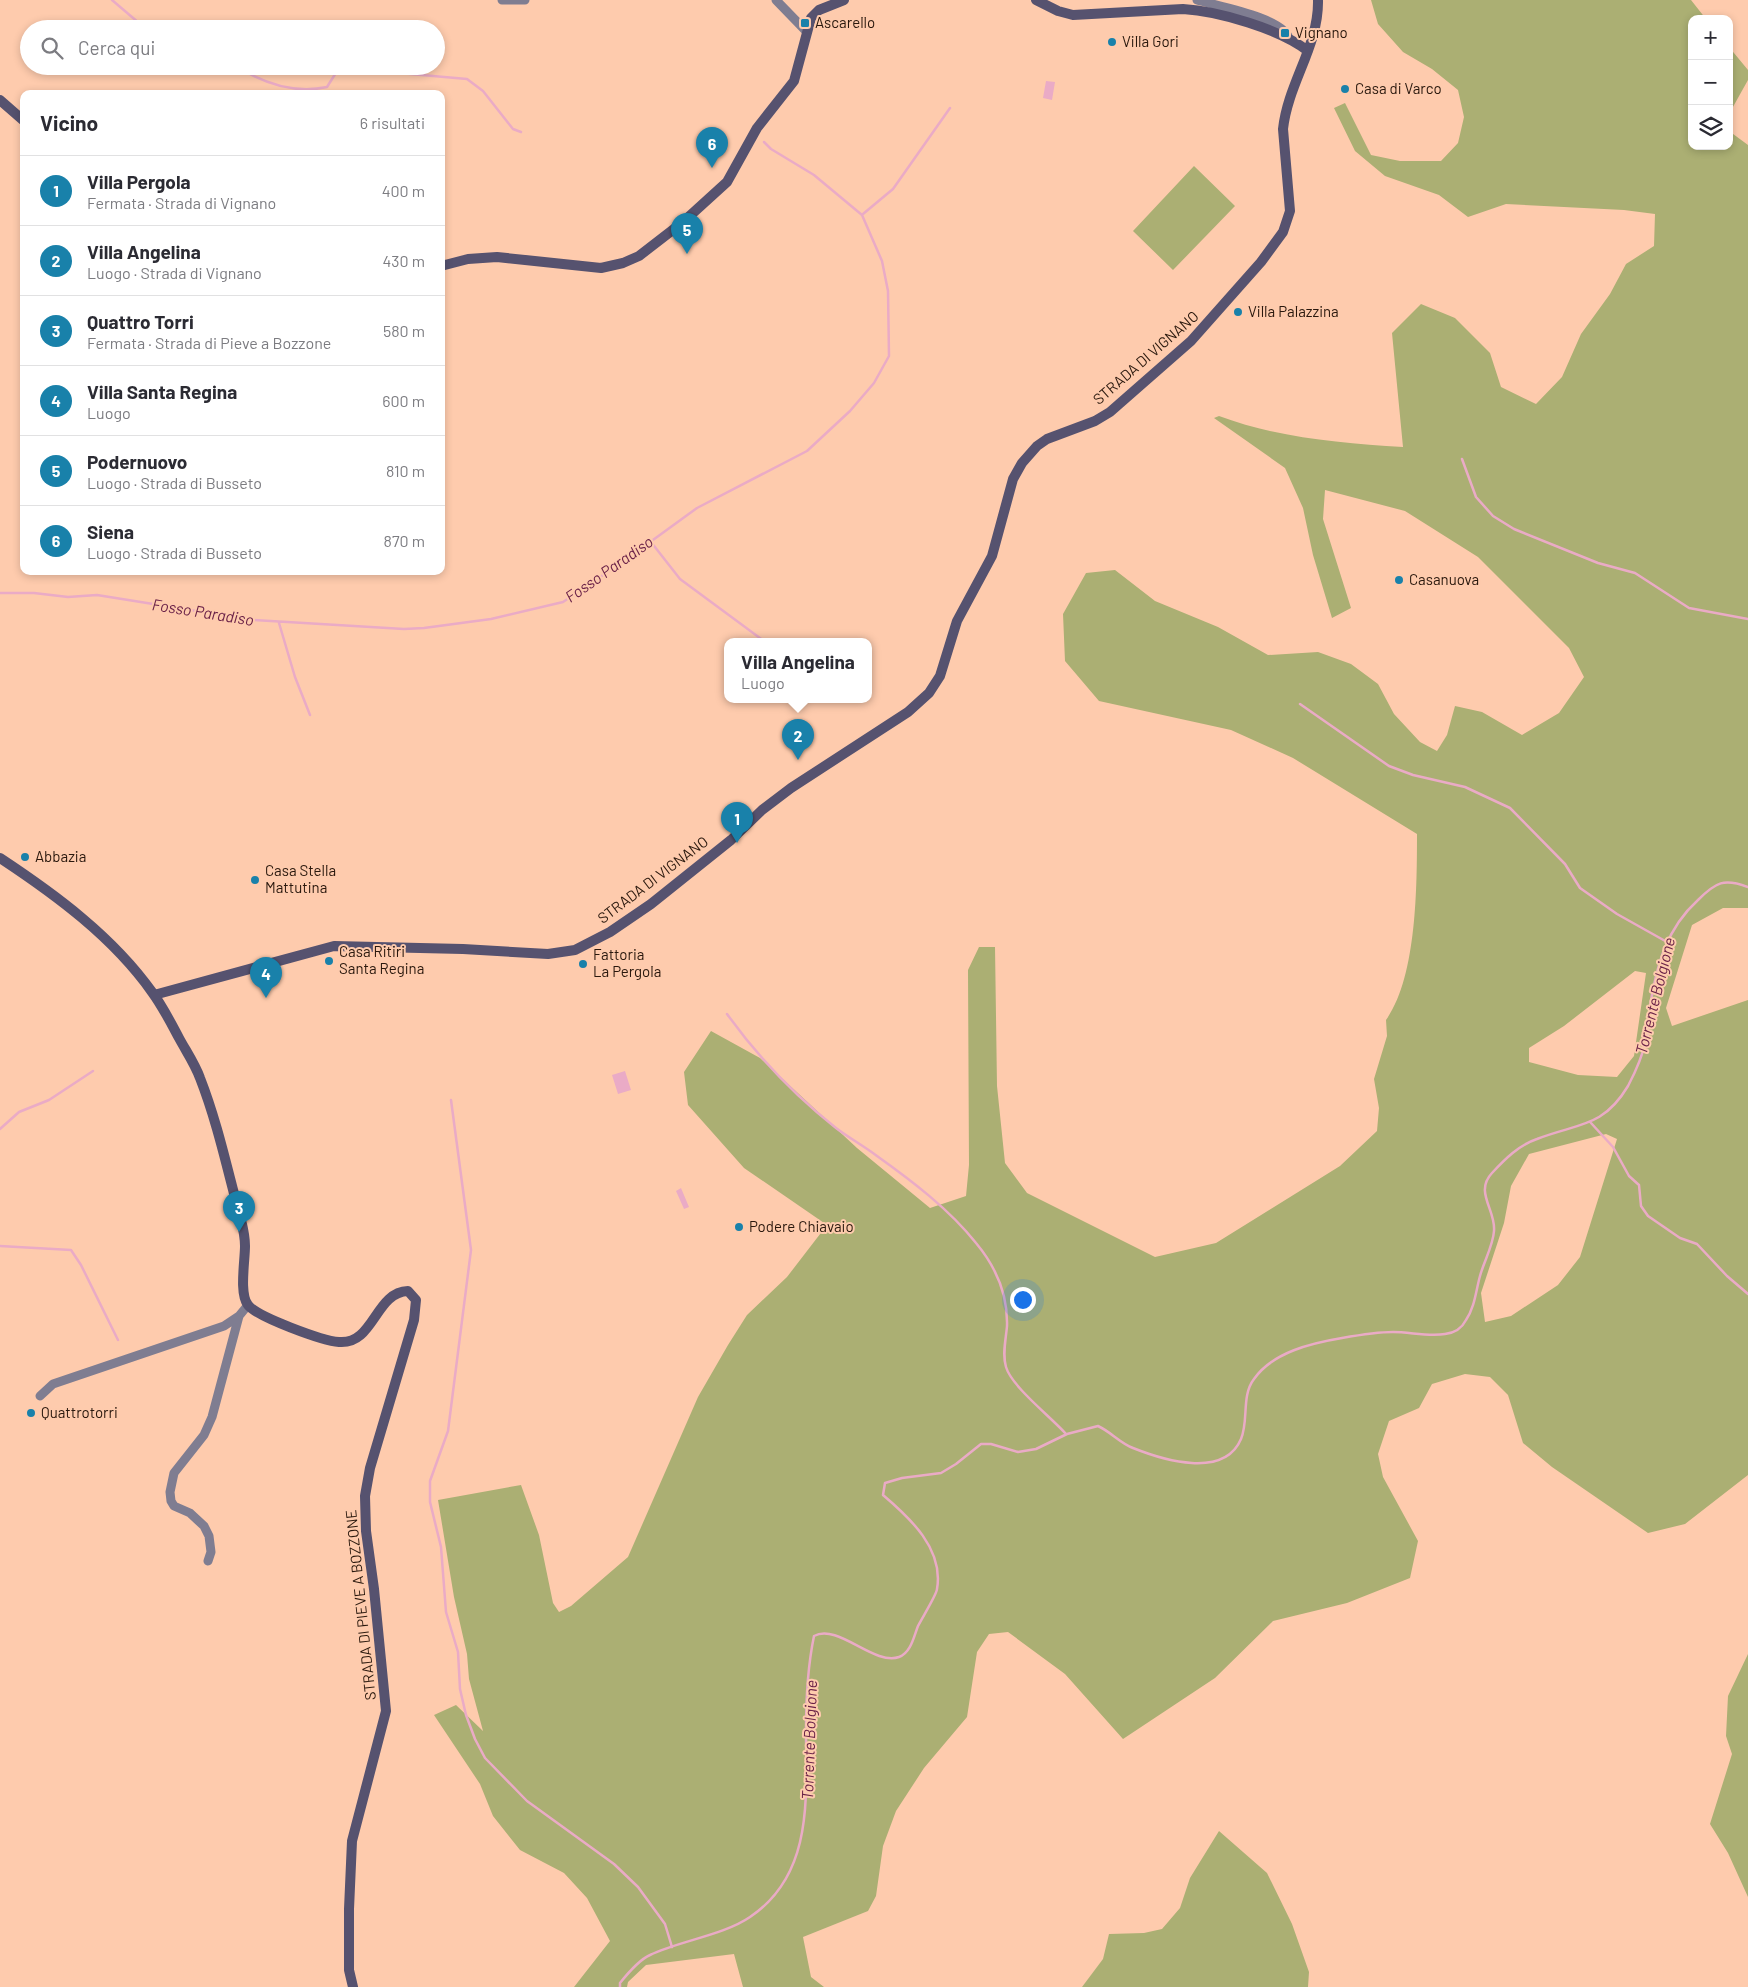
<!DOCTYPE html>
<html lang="it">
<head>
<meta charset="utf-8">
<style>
	:root { --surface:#fff; --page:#f2f2f3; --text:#2b2b33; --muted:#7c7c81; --line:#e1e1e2; --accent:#1981aa }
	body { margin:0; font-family:Barlow,sans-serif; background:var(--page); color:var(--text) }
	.controls { position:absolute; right:15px; top:15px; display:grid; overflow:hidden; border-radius:10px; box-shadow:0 2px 8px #0003 }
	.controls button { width:45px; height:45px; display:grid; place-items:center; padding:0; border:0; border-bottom:1px solid var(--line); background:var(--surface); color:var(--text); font:25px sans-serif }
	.you { position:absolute; left:1022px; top:1299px; width:18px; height:18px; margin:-12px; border:4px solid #fff; border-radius:50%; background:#1a73e8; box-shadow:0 0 0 8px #1a73e833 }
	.badge { display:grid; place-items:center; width:32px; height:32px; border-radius:50%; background:var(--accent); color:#fff; font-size:16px; font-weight:700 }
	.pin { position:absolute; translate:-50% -41px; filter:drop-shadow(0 1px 2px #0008) }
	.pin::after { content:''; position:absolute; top:26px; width:18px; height:15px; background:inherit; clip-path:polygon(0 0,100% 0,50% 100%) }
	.popup { position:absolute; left:724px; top:638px; width:148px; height:65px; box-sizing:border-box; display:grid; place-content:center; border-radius:10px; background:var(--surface); filter:drop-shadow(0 1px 4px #0005); font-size:16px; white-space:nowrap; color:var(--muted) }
	.popup b { font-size:19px; color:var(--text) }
	.popup::after { content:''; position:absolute; left:50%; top:100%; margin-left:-10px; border:10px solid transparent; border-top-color:var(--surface) }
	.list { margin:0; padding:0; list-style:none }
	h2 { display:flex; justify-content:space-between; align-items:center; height:65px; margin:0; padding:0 20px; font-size:21px }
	h2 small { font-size:16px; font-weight:400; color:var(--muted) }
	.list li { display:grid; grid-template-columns:32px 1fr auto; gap:15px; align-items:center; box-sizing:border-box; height:70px; padding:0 20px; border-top:1px solid var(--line) }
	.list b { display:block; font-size:19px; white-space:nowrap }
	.list p { margin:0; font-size:16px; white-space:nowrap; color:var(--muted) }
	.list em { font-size:16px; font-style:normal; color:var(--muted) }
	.icon { flex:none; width:28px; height:28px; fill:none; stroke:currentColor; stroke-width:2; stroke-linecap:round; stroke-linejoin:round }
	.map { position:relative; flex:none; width:1748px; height:1987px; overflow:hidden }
	.search { position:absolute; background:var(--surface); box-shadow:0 2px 8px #0003; left:20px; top:20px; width:425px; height:55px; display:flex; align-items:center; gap:12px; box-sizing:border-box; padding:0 18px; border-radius:28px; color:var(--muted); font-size:19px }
	.panel { position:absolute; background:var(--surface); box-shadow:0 2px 8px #0003; left:20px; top:90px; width:425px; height:485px; border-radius:10px }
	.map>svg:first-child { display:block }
</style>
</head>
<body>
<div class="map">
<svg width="1748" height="1987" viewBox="0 0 1748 1987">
	<rect width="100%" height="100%" fill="#fecbad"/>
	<!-- green -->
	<path fill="#abaf73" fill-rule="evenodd" d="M1371 0H1691L1706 19H1692V146H1729V131L1748 145V908H1723L1692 925 1666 1008 1672 1026 1748 1000V1475L1685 1524 1648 1533 1552 1467 1523 1443 1508 1395 1490 1377 1465 1374 1432 1384 1419 1408 1389 1421 1378 1454 1383 1477 1418 1541 1410 1578 1347 1603 1273 1621 1215 1678 1123 1739 1065 1674 1008 1632 989 1634 977 1652 967 1717 924 1768 896 1811 883 1846 876 1896 868 1911 803 1937 811 1977 824 1987H743L734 1954 646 1965 628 1982 627 1987H574L610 1941 587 1898 564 1873 520 1850 493 1816 480 1784 434 1715 456 1705 483 1731 469 1679 467 1654 454 1597 438 1500 521 1485 539 1535 553 1603 559 1612 571 1606 628 1557 698 1397 728 1345 747 1315 787 1277 827 1225 744 1168 688 1105 684 1072 711 1031 760 1058 857 1148 930 1208 966 1196 969 1165 968 970 979 947H995L997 1086 1005 1163 1027 1193 1155 1257 1216 1243 1340 1166 1377 1131 1379 1108 1374 1079 1387 1036 1386 1020C1417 977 1417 886 1417 834L1293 758 1231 730 1099 701 1065 661 1063 614 1086 573 1115 570 1155 601 1218 627 1268 655 1318 652 1351 664 1378 684 1394 714 1420 742 1437 751 1447 735 1455 706 1482 712 1522 735 1559 713 1584 677 1569 648 1478 557 1405 511 1325 490 1323 519 1351 608 1332 618 1313 555 1303 508 1285 468 1214 418 1219 416C1278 438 1340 443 1403 447L1392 333 1421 304 1455 318 1490 353 1501 387 1536 404 1562 377 1581 334 1610 294 1626 264 1654 246 1655 214 1624 210 1506 204 1468 217 1439 195 1385 176 1355 151 1334 108 1345 103 1371 155 1400 161H1441L1458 143 1464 117 1458 90 1432 69 1403 52 1378 24ZM1635 971 1646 973 1634 1056 1617 1077 1578 1075 1529 1062V1048L1564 1026ZM1606 1134 1617 1139 1580 1257 1558 1285 1511 1316 1485 1322 1481 1293 1504 1223 1511 1186 1529 1154Z
		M1729 47 1748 70V80L1729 114Z
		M1194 166 1235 206 1173 270 1133 231Z
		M1748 1654V1897L1728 1853 1710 1824 1732 1754 1726 1736 1728 1696Z
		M1219 1831 1267 1873 1292 1924 1309 1972 1308 1987H1082L1103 1959 1109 1934 1144 1933 1162 1929 1180 1908 1190 1878Z"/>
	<!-- water -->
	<path fill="#eaabc6" d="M1046 81 1055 82 1052 100 1043 98Z
		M625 1071 631 1090 618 1094 612 1075Z
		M681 1188 689 1207 684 1209 676 1191Z"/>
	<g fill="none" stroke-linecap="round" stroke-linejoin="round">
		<!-- stream -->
		<path stroke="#eaabc6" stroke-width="2.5" d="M112 0 139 23 165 29
			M236 66C264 84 294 94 327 87L339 68H342L467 79 483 91 513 129 521 132
			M863 214 893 189 950 108
			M1462 459 1476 497 1493 516 1514 529 1598 563 1635 573 1689 608 1748 619
			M651 542 680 579 764 641
			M0 593H34L68 597 97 595 253 620 404 629 424 628 491 619 563 602 624 561 697 508 807 451 850 411 874 383 889 356 888 291 882 261 862 215 814 175 771 149 764 142
			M279 623 295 677 310 715
			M1300 704 1389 766 1413 775 1465 787 1510 808 1565 864 1580 888 1617 914 1667 942
			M727 1014C758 1057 794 1095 836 1128 849 1138 864 1146 877 1156 912 1181 949 1209 976 1243 996 1267 1008 1293 1007 1326 1006 1339 1002 1354 1006 1367 1012 1387 1051 1417 1066 1434
			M451 1100 471 1250 448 1431 430 1481V1502L441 1547 446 1612 458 1652 460 1689 466 1715 475 1739 485 1758 527 1801 614 1864 638 1887 665 1924 672 1947
			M1591 1123 1613 1147 1629 1176 1639 1185 1641 1206 1648 1216 1680 1238 1697 1244 1727 1276 1748 1294
			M0 1129 19 1112 49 1100 93 1071
			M0 1246 71 1250 81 1265 118 1340
			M620 1987V1983C628 1973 639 1960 650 1955 679 1941 724 1935 750 1917 814 1874 806 1797 806 1730 806 1700 808 1665 814 1636 838 1623 874 1666 899 1657 911 1653 914 1636 918 1626 922 1618 937 1594 937 1589 944 1549 910 1518 883 1495L885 1483 902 1478 941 1473 956 1464 981 1444H991L1018 1452 1036 1449 1067 1434 1098 1426C1111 1432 1120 1443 1133 1448 1163 1460 1224 1479 1241 1439 1249 1420 1241 1396 1254 1379 1273 1352 1312 1343 1342 1338 1359 1335 1376 1332 1393 1332 1410 1332 1429 1337 1445 1334 1454 1333 1462 1328 1466 1320 1475 1307 1476 1290 1480 1276 1484 1261 1493 1246 1494 1231 1496 1210 1474 1192 1492 1173 1505 1159 1519 1145 1537 1139 1578 1123 1603 1128 1628 1086 1636 1071 1643 1054 1647 1037 1650 1028 1648 1017 1650 1006 1657 965 1666 929 1698 900 1716 882 1724 878 1748 887"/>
		<!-- street -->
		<path stroke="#7f7d91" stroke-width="9" d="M502 0H525
			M776 0 806 31
			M1197 0C1217 6 1285 18 1289 39
			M40 1396 53 1384 224 1326 239 1316
			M208 1561 211 1552 209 1536 204 1526 190 1513 174 1506 171 1501 170 1492 174 1473 204 1435 212 1417 239 1316 248 1305"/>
		<!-- secondary -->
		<path stroke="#56526f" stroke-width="10" d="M1036 0 1058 11 1073 15 1183 9C1218 11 1280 29 1308 51
			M0 100 24 121
			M441 266 468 259 497 257 601 268 623 263 639 256 683 222 727 182 757 128 794 81 811 18 819 10 844 0
			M0 858C56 895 113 937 152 992 163 1007 171 1023 179 1038 186 1051 195 1064 200 1078 218 1124 228 1173 241 1220 243 1228 245 1237 245 1246 245 1261 239 1294 248 1305 257 1317 323 1341 339 1342 374 1345 375 1292 408 1291L416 1300 414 1320 370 1468 365 1496 366 1531 374 1589 386 1711 352 1841 349 1909V1970L353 1987
			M154 995 334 946 463 949 548 954 575 950 610 932 651 904 731 840 762 810 791 788 908 712 929 693 940 676 957 621 992 556 1013 479 1022 463 1037 446 1047 439 1095 421 1110 412 1191 341 1261 262 1283 232 1290 211 1283 129C1288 83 1319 46 1318 0"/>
	</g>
	<!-- markers -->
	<g fill="#1981aa" stroke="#fecbad" stroke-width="2">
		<rect x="800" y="18" width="10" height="10" rx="2.5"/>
		<rect x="1280" y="28" width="10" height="10" rx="2.5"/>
		<circle cx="1112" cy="42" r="5"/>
		<circle cx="1345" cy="89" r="5"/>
		<circle cx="1238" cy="312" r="5"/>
		<circle cx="1399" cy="580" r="5"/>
		<circle cx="25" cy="857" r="5"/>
		<circle cx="255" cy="880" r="5"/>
		<circle cx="329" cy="961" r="5"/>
		<circle cx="583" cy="964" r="5"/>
		<circle cx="739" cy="1227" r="5"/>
		<circle cx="31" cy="1413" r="5"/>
	</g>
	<g text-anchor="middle" stroke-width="4" stroke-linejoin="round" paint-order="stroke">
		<!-- poi labels -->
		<g font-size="15" fill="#2a180d" stroke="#fecbad" text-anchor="start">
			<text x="815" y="28">Ascarello</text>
			<text x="1295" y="38">Vignano</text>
			<text x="1122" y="47">Villa Gori</text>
			<text x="1355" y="94">Casa di Varco</text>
			<text x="1248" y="317">Villa Palazzina</text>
			<text x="1409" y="585">Casanuova</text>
			<text x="35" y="862">Abbazia</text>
			<text x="265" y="876">Casa Stella<tspan x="265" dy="17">Mattutina</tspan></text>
			<text x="339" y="957">Casa Ritiri<tspan x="339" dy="17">Santa Regina</tspan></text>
			<text x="593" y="960">Fattoria<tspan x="593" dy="17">La Pergola</tspan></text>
			<text x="749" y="1232">Podere Chiavaio</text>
			<text x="41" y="1418">Quattrotorri</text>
		</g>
		<!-- street labels -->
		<g font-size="15" fill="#2a180d" stroke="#fecbad">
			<text transform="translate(1146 358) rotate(-41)" y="5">STRADA DI VIGNANO</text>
			<text transform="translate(653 880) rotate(-37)" y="5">STRADA DI VIGNANO</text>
			<text transform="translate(361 1605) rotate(-96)" y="5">STRADA DI PIEVE A BOZZONE</text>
		</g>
		<!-- water labels -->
		<g font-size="16" font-style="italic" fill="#6b2248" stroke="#fecbad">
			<text transform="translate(609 569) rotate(-35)" y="6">Fosso Paradiso</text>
			<text transform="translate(203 612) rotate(9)" y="6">Fosso Paradiso</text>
			<text transform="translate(1655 996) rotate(-76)" y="6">Torrente Bolgione</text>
			<text transform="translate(809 1740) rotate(-88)" y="6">Torrente Bolgione</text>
		</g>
	</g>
</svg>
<div class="controls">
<button>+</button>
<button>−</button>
<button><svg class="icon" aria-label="layers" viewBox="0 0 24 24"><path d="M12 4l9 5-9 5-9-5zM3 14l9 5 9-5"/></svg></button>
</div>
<div class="you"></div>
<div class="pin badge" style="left:737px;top:843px">1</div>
<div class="pin badge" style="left:798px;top:760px">2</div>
<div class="popup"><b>Villa Angelina</b>Luogo</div>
<div class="pin badge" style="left:239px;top:1232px">3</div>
<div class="pin badge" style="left:266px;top:998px">4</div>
<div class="pin badge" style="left:687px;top:254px">5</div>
<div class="pin badge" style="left:712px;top:168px">6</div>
<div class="search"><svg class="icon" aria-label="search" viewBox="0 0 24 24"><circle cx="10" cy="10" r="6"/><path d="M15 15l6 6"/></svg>Cerca qui</div>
<section class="panel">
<h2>Vicino<small>6 risultati</small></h2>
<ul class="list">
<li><span class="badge">1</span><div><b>Villa Pergola</b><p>Fermata · Strada di Vignano</p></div><em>400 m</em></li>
<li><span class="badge">2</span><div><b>Villa Angelina</b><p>Luogo · Strada di Vignano</p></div><em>430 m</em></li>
<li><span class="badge">3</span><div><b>Quattro Torri</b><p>Fermata · Strada di Pieve a Bozzone</p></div><em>580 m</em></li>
<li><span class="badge">4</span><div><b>Villa Santa Regina</b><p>Luogo</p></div><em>600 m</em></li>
<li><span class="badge">5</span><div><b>Podernuovo</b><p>Luogo · Strada di Busseto</p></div><em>810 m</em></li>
<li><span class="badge">6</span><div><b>Siena</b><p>Luogo · Strada di Busseto</p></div><em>870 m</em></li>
</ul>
</section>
</div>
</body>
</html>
